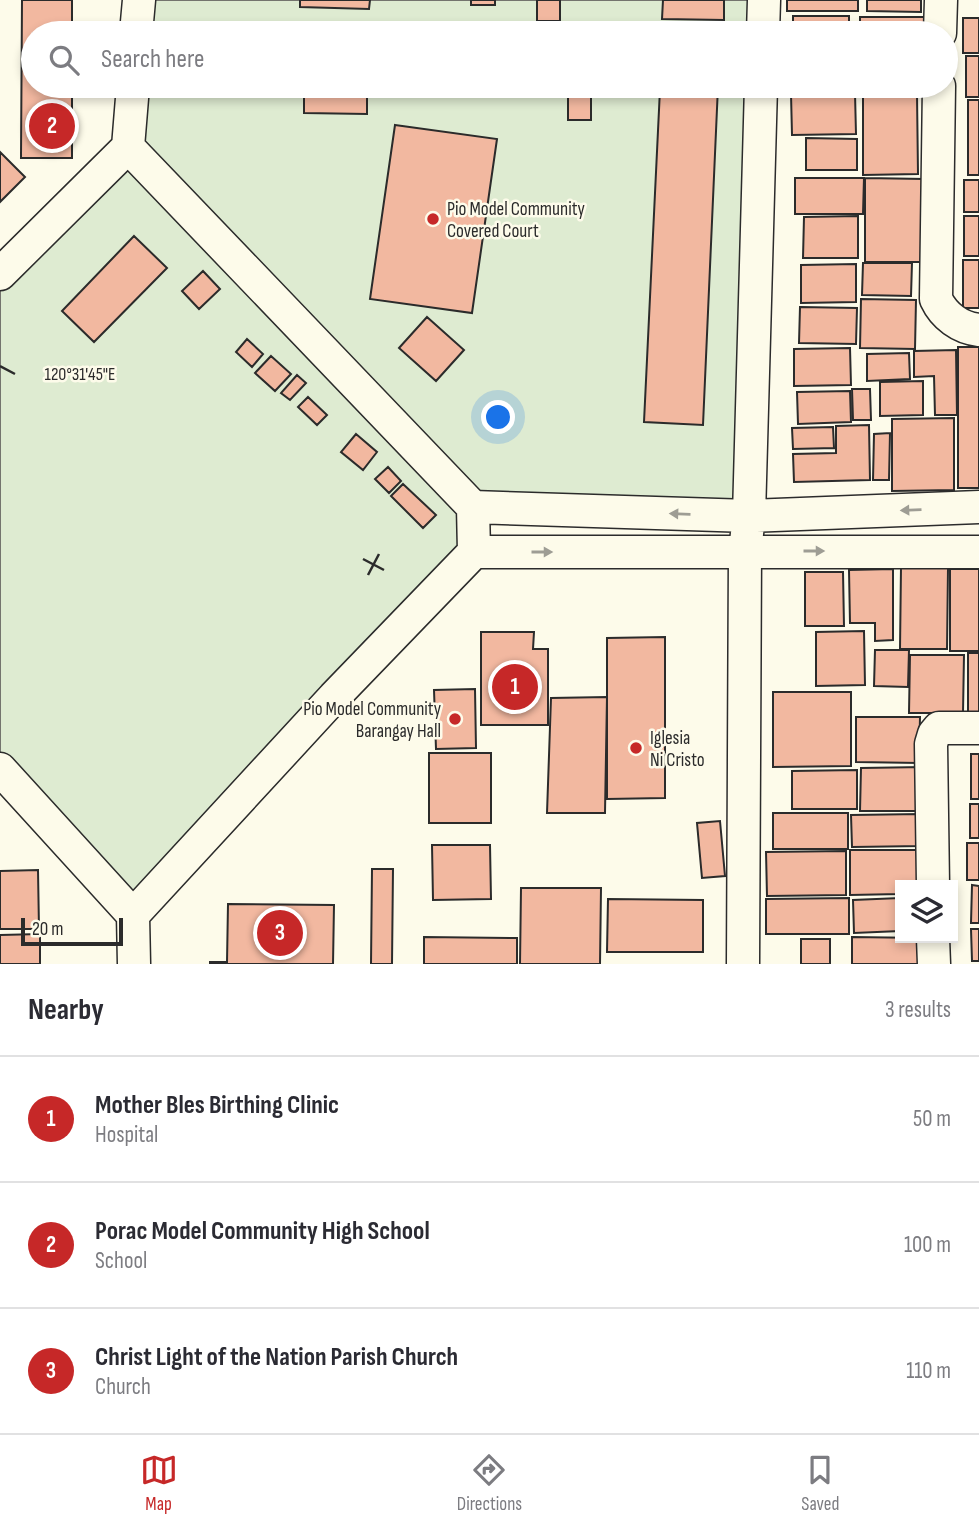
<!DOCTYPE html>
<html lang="en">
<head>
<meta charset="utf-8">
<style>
	:root { --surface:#fff; --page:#f7f7f7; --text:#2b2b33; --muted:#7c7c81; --line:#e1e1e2; --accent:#c62828 }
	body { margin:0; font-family:"Sofia Sans Condensed",sans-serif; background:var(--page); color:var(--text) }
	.controls { position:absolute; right:21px; bottom:21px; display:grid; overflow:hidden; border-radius:0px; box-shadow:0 4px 10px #0003 }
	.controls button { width:63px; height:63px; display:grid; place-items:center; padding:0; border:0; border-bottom:2px solid var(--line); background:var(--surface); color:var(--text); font:35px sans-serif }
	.scale { position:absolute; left:21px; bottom:18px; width:102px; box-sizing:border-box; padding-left:7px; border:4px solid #2b2b2b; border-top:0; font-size:19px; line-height:24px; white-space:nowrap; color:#2b2b2b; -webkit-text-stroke:5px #fdfbea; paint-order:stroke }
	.you { position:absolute; left:499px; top:418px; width:24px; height:24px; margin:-18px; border:5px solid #fff; border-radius:50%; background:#1a73e8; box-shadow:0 0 0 10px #1a73e833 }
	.badge { display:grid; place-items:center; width:46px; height:46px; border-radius:50%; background:var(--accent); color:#fff; font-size:23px; font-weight:700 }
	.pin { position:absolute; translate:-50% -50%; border:4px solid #fff; box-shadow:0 2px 7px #0006 }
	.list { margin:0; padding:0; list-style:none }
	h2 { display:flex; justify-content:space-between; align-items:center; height:91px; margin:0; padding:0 28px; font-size:30px }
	h2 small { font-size:23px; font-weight:400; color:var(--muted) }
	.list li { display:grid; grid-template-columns:46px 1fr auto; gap:21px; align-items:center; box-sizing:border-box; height:126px; padding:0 28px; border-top:2px solid var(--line) }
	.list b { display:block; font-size:26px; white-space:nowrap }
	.list p { margin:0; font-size:23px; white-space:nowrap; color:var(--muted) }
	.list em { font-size:23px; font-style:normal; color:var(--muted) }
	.icon { flex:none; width:38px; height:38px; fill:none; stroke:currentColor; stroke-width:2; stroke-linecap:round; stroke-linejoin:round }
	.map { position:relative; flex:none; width:979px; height:964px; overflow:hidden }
	.search { position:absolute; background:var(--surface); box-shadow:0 4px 10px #0003; left:21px; right:21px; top:21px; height:77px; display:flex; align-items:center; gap:18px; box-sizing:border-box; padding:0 24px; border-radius:38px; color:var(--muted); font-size:26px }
	.sheet { height:469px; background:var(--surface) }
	nav { display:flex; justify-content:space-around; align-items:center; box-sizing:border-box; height:98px; border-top:2px solid var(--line); background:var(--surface); font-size:19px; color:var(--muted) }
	nav a { display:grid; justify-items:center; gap:4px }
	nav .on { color:var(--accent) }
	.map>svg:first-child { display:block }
</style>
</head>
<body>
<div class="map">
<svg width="979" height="964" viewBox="0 0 979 964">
	<rect width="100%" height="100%" fill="#fdfbea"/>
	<!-- green -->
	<path fill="#deebd1" stroke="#74746e" stroke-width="2" d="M139 0H764L763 33H136Z
		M133 86H761L749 516 473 507 474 552 133 915 0 769V274L128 147Z"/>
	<!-- building -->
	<path fill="#f2b8a0" stroke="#2b2b2b" stroke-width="2" d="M22 0H72V33H33V86H72V158H21Z
		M300 0H370L369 9 300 7Z
		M471 0H495V5H471Z
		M537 0H560V21H537Z
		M663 0H724V20L662 19Z
		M787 0H858V11H787Z
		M867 0H921V12L867 11Z
		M793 16H849V33H793Z
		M860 17H924V33H860Z
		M963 18H979V53H963Z
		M305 26H367V33H304Z
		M966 56H979V97H966Z
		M304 86H367V114L304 113Z
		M568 86H591V120H568Z
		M639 86H718L703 425 644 422 660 89 639 88Z
		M861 86H916V93H861Z
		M855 93 856 134 792 135 791 94Z
		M917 94 918 174 863 175V95Z
		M968 100H979V175H968Z
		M395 125 497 139 472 313 370 299Z
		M806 138 857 139V170H806Z
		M0 152 25 177 0 202Z
		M795 178H864L863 214H795Z
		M865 178 924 179 923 262H865Z
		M964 180H979V212H964Z
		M858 216V258H803L804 217Z
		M964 216H979V256H964Z
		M134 236 167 268 94 342 62 311Z
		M963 260H979V308H963Z
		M863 263H912L911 296 862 295Z
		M856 264V302L801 303V265Z
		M203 271 220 289 199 309 182 291Z
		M861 299 916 300 915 349 860 348Z
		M800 307 857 308 856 344 799 343Z
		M427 317 464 350 436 381 399 348Z
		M247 339 263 354 252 367 236 352Z
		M958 347H979V488H958Z
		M850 348 851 385 794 386V349Z
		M956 350 957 415H935L934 376 914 377V351Z
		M909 353 910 379 867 381V354Z
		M271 356 291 374 275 391 255 373Z
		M297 375 306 383 290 400 281 393Z
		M923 381V415L880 416V382Z
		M852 389H870L871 420H853Z
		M850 391 851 422 798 424 797 392Z
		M308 397 327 415 317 425 298 407Z
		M954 418V490L892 491V419Z
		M869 425 870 480 794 482 793 454 836 453V426Z
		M833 427 834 448 793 449 792 428Z
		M890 433 889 480H873L874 434Z
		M356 434 377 452 363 470 341 452Z
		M388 467 401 481 389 493 375 479Z
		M403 484 436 515 423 528 391 496Z
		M901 567 948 568 947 649H900Z
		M893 569V640L875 641V623H850L849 570Z
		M950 569H979V651H950Z
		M805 572H843L844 626H805Z
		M864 631 865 685 816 686V632Z
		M481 632H534L533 649H548V725H481Z
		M665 637V798L607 799V638Z
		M875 650H909L908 687 874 686Z
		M968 653H979V720H968Z
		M910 655H964L963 713H909Z
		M475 689 476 748 436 749 434 690Z
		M773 692H851V766L773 767Z
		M607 697 605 813H547L551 698Z
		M856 717H920L919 763 856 762Z
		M429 753H491V823H429Z
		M971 754H979V799H971Z
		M924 767V811H860L861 768Z
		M857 770V809H792V771Z
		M970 804H979V838H970Z
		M773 813H848V849H773Z
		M921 814 922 846 852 847 851 815Z
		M720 821 725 876 702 878 697 823Z
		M967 843H979V880H967Z
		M432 845H490L491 899 433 900Z
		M850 850H926V885H900V894L850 895Z
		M846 851V895L767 896 766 852Z
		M372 869H393L392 964H371Z
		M38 870 39 929H0V871Z
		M972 885 979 886V923H971Z
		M521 888H601L600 964H520Z
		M849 898V934H766V899Z
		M900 898V931L854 933 853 900Z
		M608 899 703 900V952H607Z
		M228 904 334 905 333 964H210V962H227Z
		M971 929H979V961H972Z
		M40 934V964H0V935Z
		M424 937 517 938V964H424Z
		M852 937 924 938V964H852Z
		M801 939H830V964H801Z"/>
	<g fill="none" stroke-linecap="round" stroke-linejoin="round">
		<defs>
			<path id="street" d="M136 33 139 0
				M763 33 764 0
				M940 33 941 0
				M939 86 936 299C944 316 960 328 979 330
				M128 147 473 507 474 552 334 697 133 915
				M0 274 128 147 133 86
				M473 507 749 516 979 507
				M474 552H979
				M0 769 133 915 134 964
				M933 885 931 744 934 734 939 728H979
				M933 938 934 964
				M743 964 745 551 749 516 761 86"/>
		</defs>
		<!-- street casing -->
		<use href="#street" stroke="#2b2b2b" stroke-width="35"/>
		<!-- street -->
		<use href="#street" stroke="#fdfbea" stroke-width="32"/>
	</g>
	<!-- one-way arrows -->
	<defs><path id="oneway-solid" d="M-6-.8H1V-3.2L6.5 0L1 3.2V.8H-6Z" transform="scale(1.75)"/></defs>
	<g fill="#9e9d94">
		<use href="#oneway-solid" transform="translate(911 510) rotate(178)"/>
		<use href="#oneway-solid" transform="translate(680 514) rotate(-178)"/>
		<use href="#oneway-solid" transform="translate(814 551)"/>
		<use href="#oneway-solid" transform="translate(542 552)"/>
	</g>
	<!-- ticks -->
	<path fill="none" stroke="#2b2b2b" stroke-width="2.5" d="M0 366 15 374M363 559 384 570M368 575 379 554"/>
	<!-- markers -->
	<g fill="#c62828" stroke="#fdfbea" stroke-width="2.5">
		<circle cx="433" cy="219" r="7"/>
		<circle cx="455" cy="719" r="7"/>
		<circle cx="636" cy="748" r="7"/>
	</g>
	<g text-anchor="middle" stroke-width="5" stroke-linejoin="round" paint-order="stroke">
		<!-- poi labels -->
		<g font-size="19" fill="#2b2b2b" stroke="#fdfbea" text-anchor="start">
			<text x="447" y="215">Pio Model Community<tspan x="447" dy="22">Covered Court</tspan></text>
			<text x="441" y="715" text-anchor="end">Pio Model Community<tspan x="441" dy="22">Barangay Hall</tspan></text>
			<text x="650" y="744">Iglesia<tspan x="650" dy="22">Ni Cristo</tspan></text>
		</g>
	</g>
	<g font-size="18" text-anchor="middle" fill="#2b2b2b" stroke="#fdfbea" stroke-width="5" stroke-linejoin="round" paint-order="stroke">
		<text x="80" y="380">120°31'45"E</text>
	</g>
</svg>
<div class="controls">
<button><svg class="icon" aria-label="layers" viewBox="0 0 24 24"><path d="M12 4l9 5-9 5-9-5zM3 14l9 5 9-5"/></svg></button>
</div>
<div class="scale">20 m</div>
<div class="you"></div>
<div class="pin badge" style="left:515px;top:687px">1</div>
<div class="pin badge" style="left:52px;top:126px">2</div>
<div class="pin badge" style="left:280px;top:933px">3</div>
<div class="search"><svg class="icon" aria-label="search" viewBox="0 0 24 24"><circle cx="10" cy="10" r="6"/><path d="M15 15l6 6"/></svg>Search here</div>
</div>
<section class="sheet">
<h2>Nearby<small>3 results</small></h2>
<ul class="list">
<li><span class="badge">1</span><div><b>Mother Bles Birthing Clinic</b><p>Hospital</p></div><em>50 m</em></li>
<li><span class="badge">2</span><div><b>Porac Model Community High School</b><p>School</p></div><em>100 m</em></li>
<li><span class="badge">3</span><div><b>Christ Light of the Nation Parish Church</b><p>Church</p></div><em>110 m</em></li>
</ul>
</section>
<nav>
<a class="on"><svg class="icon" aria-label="map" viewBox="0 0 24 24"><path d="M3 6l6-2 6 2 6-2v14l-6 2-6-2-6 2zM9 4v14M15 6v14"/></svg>Map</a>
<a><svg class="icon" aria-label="directions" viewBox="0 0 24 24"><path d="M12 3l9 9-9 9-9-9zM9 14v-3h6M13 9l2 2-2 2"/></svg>Directions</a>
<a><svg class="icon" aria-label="saved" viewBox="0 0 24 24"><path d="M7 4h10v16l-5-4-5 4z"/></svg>Saved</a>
</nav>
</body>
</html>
